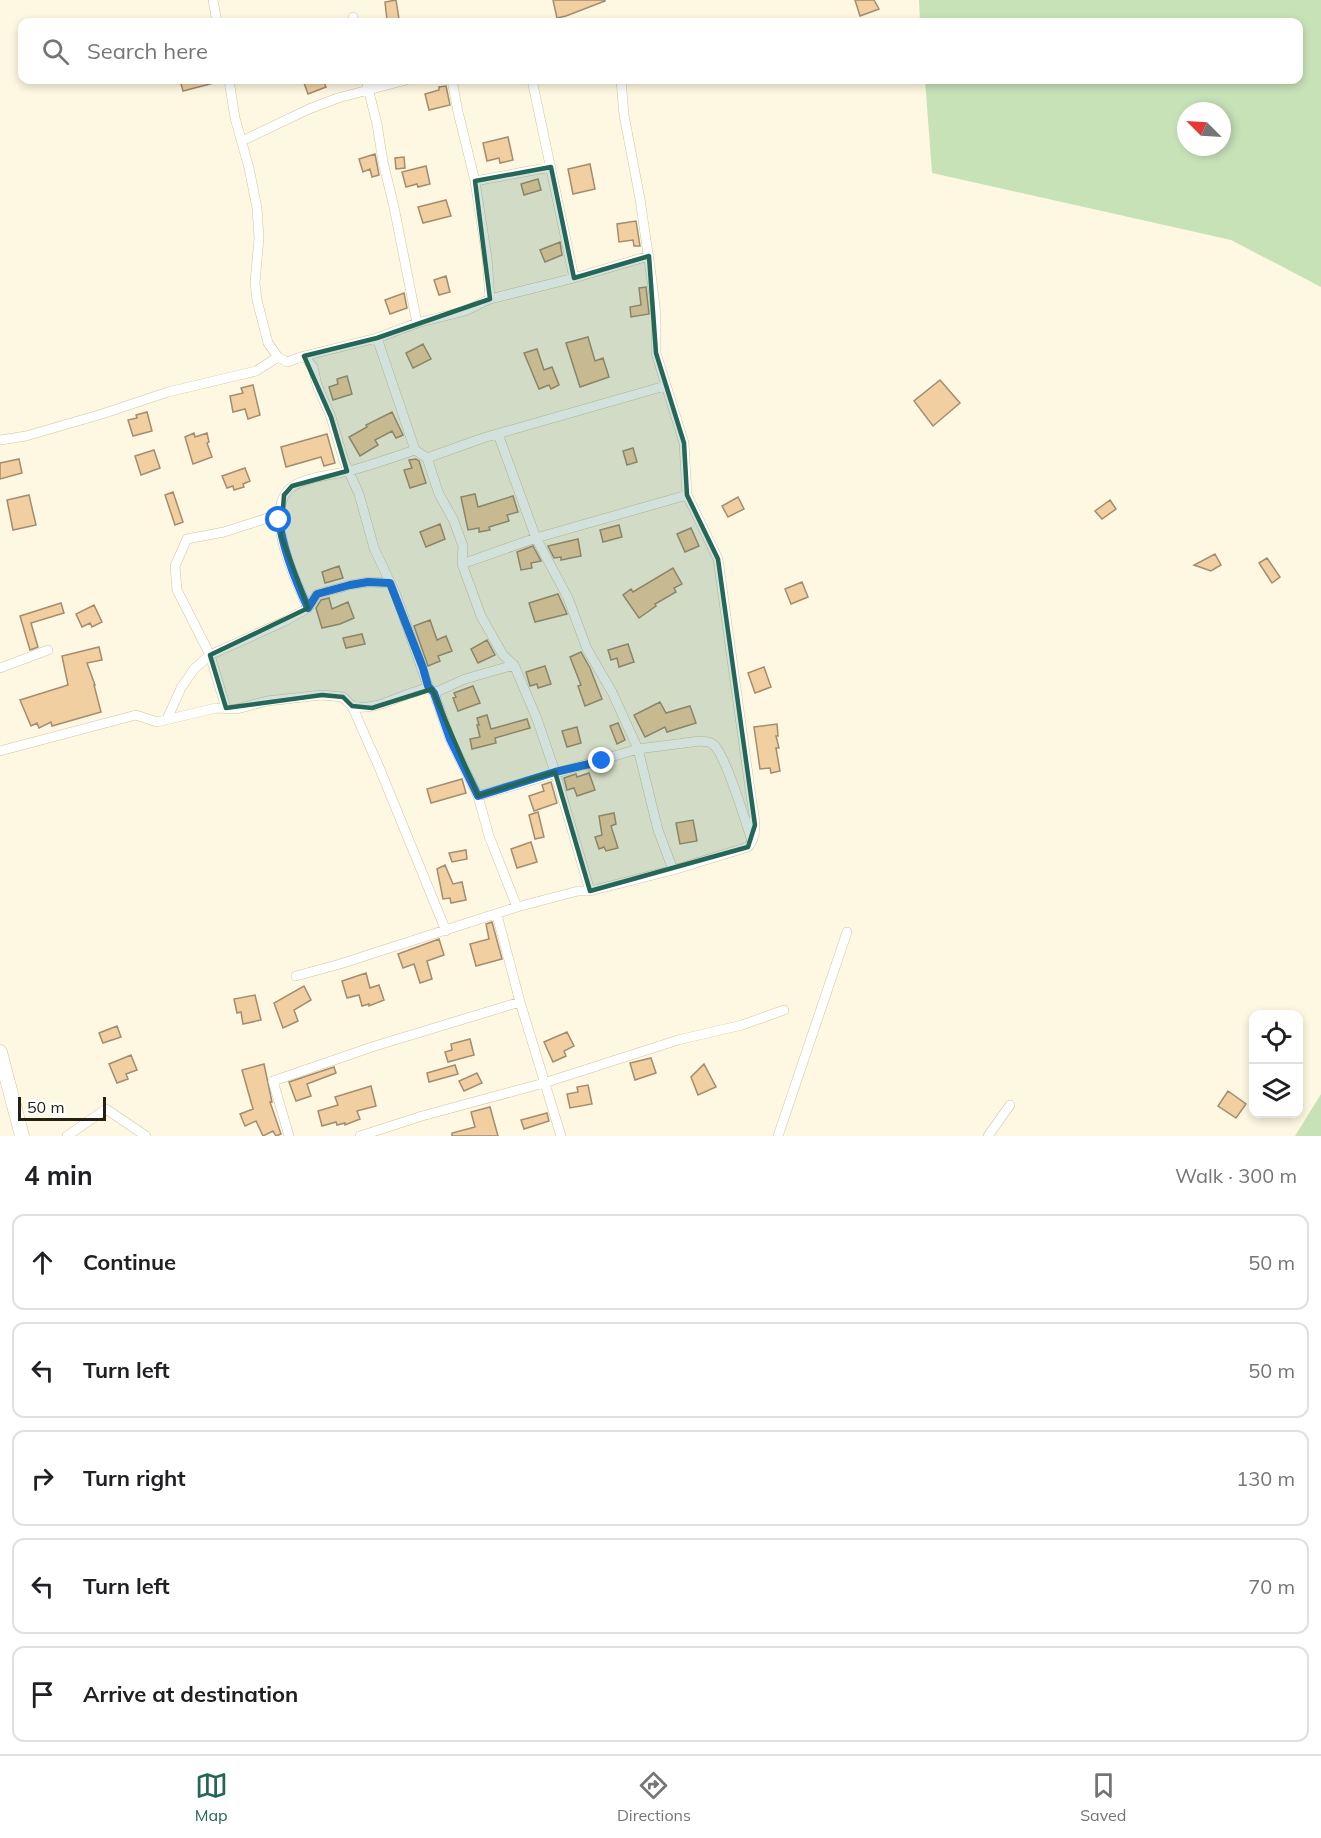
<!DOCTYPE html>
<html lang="en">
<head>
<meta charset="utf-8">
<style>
	:root { --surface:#fff; --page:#f6f6f6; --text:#202124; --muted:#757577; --line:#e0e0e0; --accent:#246757 }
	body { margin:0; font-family:Mulish,sans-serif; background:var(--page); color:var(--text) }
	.controls { position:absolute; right:18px; bottom:18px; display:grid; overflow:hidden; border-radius:12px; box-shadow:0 3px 9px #0003 }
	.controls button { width:54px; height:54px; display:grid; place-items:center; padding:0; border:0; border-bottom:2px solid var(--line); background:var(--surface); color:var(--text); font:30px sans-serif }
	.compass { position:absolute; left:1177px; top:102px; width:54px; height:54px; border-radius:50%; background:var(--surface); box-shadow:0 3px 9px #0003; rotate:294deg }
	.scale { position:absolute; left:18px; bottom:15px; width:88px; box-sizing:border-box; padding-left:6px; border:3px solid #242012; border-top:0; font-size:16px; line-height:21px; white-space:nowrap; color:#242012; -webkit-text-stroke:4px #fff; paint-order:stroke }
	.stop { position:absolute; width:18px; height:18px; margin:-14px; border:4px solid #1a73e8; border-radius:50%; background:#fff }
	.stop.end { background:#1a73e8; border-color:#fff; box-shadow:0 2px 6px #0008 }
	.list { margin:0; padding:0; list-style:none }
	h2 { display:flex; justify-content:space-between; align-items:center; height:78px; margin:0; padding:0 24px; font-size:26px }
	h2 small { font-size:20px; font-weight:400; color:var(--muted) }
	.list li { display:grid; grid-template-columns:39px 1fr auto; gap:18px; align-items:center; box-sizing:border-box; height:96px; margin:0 12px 12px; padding:0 12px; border:2px solid var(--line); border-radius:12px }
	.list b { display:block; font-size:22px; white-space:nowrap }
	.list em { font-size:20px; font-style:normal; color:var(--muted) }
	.icon { flex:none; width:33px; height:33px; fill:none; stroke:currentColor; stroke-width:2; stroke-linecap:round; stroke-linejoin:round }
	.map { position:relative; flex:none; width:1321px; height:1136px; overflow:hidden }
	.search { position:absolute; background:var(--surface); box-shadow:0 3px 9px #0003; left:18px; right:18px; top:18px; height:66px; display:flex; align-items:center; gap:15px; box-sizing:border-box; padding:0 21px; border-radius:12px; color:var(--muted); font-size:22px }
	.sheet { height:618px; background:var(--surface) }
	nav { display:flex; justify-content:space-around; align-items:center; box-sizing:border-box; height:84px; border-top:2px solid var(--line); background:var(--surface); font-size:16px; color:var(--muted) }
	nav a { display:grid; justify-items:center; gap:3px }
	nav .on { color:var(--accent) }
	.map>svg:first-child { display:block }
</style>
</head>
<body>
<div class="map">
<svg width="1321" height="1136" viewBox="0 0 1321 1136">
	<rect width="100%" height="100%" fill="#fef8e2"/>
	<!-- green -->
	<path fill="#c8e2b8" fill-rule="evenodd" d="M919 0H1321V287L1231 240 932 173 925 80H1298V22H920ZM1186 111H1222V147H1186Z
		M1321 1094V1136H1295Z"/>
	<!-- building -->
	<path fill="#f1cfa1" stroke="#a38c6f" stroke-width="1.5" d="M396 0 399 19 387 20 385 2Z
		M553 0H605V1L566 16 557 18Z
		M855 0H874L879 9 860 16Z
		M180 80H213L214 83 183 91Z
		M303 80H323L326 87 308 94Z
		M446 86 450 105 429 110 425 94 439 90V87Z
		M508 137 513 160 500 163 499 158 487 161 483 143Z
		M375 154 379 175 372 177 370 169 363 172 359 159Z
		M404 157 405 168 396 169 395 158Z
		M590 164 595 189 573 194 568 169Z
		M426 166 430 184 418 187 417 184 406 187 402 172Z
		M538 179 541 190 524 195 521 184Z
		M446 200 451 216 423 223 418 207Z
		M636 221 640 246H634L633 240 619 242 617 224Z
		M560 242 562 255 545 262 540 250Z
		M446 276 450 292 439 295 434 280Z
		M646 287 649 314 631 317 630 307 641 305 639 288Z
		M404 293 407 308 390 314 385 300Z
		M588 337 595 361 603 358 609 377 580 387 566 343Z
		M423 344 431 359 413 368 406 353Z
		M537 349 544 370 552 367 559 385 551 389 549 385 539 389 524 353Z
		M347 376 352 394 333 400 329 387 338 384 337 379Z
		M940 380 960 403 933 426 914 401Z
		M253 385 260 415 248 419 245 409 233 412 230 396 243 393 241 388Z
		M147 412 152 431 133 436 128 420 137 418 136 415Z
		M392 412 403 435 396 438 392 431 375 440 378 445 360 456 349 437 367 427 366 425Z
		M194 433 195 437 207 433 209 442 207 443 212 457 193 464 185 437Z
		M327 434 335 463 324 466 321 457 286 467 281 447Z
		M633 448 637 462 627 465 623 451Z
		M154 450 160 468 141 475 135 456Z
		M19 459 22 473 0 479V463Z
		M416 459 419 461 426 483 410 488 404 470 412 468 409 460Z
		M245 468 250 481 243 484 244 487 234 490 233 486 227 488 222 476Z
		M173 492 183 522 175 525 165 495Z
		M475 494 478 507 513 496 518 512 507 515 509 521 489 527 490 530 479 532V528L468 530 461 497Z
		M29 495 36 525 13 530 7 500Z
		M738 497 744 509 728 517 722 506Z
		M1110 500 1116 509 1102 519 1095 511Z
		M440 524 445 539 426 547 420 532Z
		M619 525 622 537 603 542 600 530Z
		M691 528 699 546 685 552 677 534Z
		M578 539 581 556 561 560V557L554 558 548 546Z
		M533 546 541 561 531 563 532 568 521 570 517 552Z
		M1215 554 1221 565 1211 571 1194 565Z
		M1267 558 1280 577 1272 583 1259 563Z
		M339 566 343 578 325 583 322 572Z
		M673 568 682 584 674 588 676 592 655 604 656 606 639 618 623 595 631 589 633 592Z
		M802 582 808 597 791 604 785 589Z
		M558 594 567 614 535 622 529 603Z
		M329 598 332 609 348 602 354 618 340 624 322 628 316 608 321 600Z
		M61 603 64 613 31 623 38 647 30 650 20 616Z
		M94 605 102 622 92 627 90 623 82 627 76 614Z
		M430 620 437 640 446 636 452 651 438 656 440 661 428 666 414 626Z
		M362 634 365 644 346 648 343 638Z
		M487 640 495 655 478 663 471 649Z
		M628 644 634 662 619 667 617 658 611 660 608 650Z
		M99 647 102 660 87 663 95 685H94L101 712 52 726 51 722 39 728 37 723 31 726 20 700 68 685 62 656Z
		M581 652 590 668 602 699 585 706 578 686 581 685 570 657Z
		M545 666 551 684 538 688 537 684 530 686 526 672Z
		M764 667 771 687 755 693 748 673Z
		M473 686 480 703 458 711 453 698 456 697 454 693Z
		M660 702 666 713 690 706 696 723 667 732 665 727 645 737 634 715Z
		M487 715 491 729 527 719 530 728 495 738 496 743 472 749 470 739 480 737 477 725H479L477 718Z
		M618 723 625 740 617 744 610 726Z
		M777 724 778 736H776L779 748H776L780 771 771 773 770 768 760 769 754 727Z
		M577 727 581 743 567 747 562 731Z
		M589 773 595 790 577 796 574 788 567 790 564 778 576 774 577 777Z
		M462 779 466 793 431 803 427 789Z
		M551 782 557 803 534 811 529 796 544 791 542 785Z
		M538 812 544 837 535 839 529 815Z
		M614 813 616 824 611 826 618 848 606 851 604 847 599 849 595 837 602 835 599 816Z
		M693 820 697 841 680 844 676 823Z
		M531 842 537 862 517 868 511 849Z
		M466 850 467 859 452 862 449 853Z
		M445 865 453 884 462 882 466 900 451 903 450 898 443 899 437 869Z
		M492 922 502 959 476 966 470 944 489 939 486 924Z
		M439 939 444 955 427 961 432 979 420 983 414 964 403 968 398 954Z
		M366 973 370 988 379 985 384 1000 369 1006V1004L362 1006 359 995 347 998 342 981Z
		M304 986 311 1000 294 1010 298 1021 283 1028 274 1003Z
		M255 995 261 1020 243 1024 241 1012 237 1013 234 999Z
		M117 1026 121 1037 103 1043 99 1033Z
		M567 1032 574 1046 564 1051 566 1056 553 1062 544 1042Z
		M470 1039 474 1055 448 1062 445 1052 452 1050 451 1044Z
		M131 1055 137 1070 126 1074 128 1079 117 1083 109 1064Z
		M651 1058 656 1073 635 1080 630 1063Z
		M264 1064 272 1102H270L281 1134 276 1136 273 1131 263 1136 256 1121 245 1126 240 1114 253 1109 242 1070Z
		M704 1064 716 1087 698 1095 691 1077Z
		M455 1065 458 1074 429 1082 427 1073Z
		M334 1067 336 1073 307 1084 311 1096 296 1101 289 1082Z
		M477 1073 482 1083 464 1091 459 1081Z
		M588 1085 592 1104 570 1108 567 1094 578 1092 577 1087Z
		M371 1086 376 1106 357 1111 360 1119 345 1125V1123L337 1125 336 1122 322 1126 318 1111 338 1105 335 1097Z
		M1228 1091 1246 1104 1236 1118 1218 1106Z
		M490 1107 498 1136H452V1133L475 1127 471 1112Z
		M547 1113 549 1121 524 1129 521 1120Z"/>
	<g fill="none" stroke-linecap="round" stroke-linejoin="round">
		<defs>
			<path id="minor" d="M213 0 217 22
				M353 17V22
				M229 80 235 118 249 168 257 208 259 238 255 283 257 300 268 343 278 357 287 362 304 356 313 367 317 385 331 417 344 461 359 494 374 548 396 595 428 686 434 693 450 739 478 796 489 836 517 907
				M366 80 377 124 383 162 394 207 417 323
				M452 80 458 112 475 181 487 258 490 299
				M532 80 574 278
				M242 141 309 109 338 98 406 80
				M475 181 551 167
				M377 338 415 450 427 458 439 494 453 519 463 546 462 564 481 616 503 655 514 665 537 719 555 772 590 891
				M304 356 377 338 417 323 465 311 490 299 574 278 649 256
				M498 434 536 538 568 598 587 649 612 692 638 749 658 830 673 870
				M0 440 26 436 102 414 168 392 256 371 278 357
				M427 458 483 438 665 386
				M462 564 536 538 687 495
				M308 608C296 582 261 509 292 487 305 477 333 475 349 471 372 465 394 457 415 450
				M0 668 48 650
				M434 693 465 679 514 665
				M352 706 379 767 446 931
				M226 708 210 655 177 590 175 566 187 539 224 532 280 514
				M167 719 181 688 194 669 210 655 283 622 308 608 317 594 350 585 368 582 390 583
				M0 751 136 715 157 722 216 708 237 709 267 701 322 695 343 697 352 706C373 711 391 700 411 693 418 691 422 690 428 686
				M478 796 638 749 700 741C706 742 710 741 714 745 726 756 746 823 752 841
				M497 915 520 1002 561 1136
				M296 976 340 964 517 907 578 891H590L673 870 748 847C760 834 753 812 751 796L718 559 687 495 684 443 656 353V315L652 281 640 199 624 115 621 80
				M67 1136 106 1109 146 1136
				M289 1136 273 1081 375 1046 520 1002
				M360 1136 422 1116 544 1083 678 1040 742 1025 784 1010
				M778 1136 847 932
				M988 1136 1010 1105"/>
			<path id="secondary" d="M0 1052 22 1136"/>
		</defs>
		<!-- minor casing -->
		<use href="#minor" stroke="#cfc5a1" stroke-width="10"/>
		<!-- secondary casing -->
		<use href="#secondary" stroke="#cfc5a1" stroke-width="15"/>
		<!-- minor -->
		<use href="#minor" stroke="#fff" stroke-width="9"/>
		<!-- secondary -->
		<use href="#secondary" stroke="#fff" stroke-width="14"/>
	</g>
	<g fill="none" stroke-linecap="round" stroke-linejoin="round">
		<!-- route -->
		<path stroke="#1a73e8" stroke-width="8" d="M279 520C283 550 295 580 308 608L317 594 350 585 368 582 390 583 423 668 428 686 434 693 450 739 478 796 555 772 602 761"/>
	</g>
	<!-- marked area -->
	<path fill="#246757" fill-opacity="0.2" stroke="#246757" stroke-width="4.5" stroke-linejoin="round" d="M551 167 574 278 649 256 656 353 684 443 687 495 718 559 755 825 748 847 590 891 555 772 478 796 432 689 372 708 352 706 343 697 322 695 226 708 210 655 308 608 281 536 284 495 292 486 347 471 331 417 304 356 377 338 490 299 475 181Z"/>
</svg>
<div class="controls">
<button><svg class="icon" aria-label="locate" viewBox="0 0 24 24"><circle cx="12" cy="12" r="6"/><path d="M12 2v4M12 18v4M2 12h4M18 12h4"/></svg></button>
<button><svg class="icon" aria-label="layers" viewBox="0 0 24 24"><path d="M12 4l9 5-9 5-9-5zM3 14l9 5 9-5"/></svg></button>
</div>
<svg class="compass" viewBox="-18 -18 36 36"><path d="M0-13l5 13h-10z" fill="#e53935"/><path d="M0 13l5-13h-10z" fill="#757577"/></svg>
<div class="scale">50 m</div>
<div class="stop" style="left:279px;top:520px"></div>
<div class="stop end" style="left:602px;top:761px"></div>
<div class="search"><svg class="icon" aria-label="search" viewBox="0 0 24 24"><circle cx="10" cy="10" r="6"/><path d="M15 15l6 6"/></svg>Search here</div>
</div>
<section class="sheet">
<h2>4 min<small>Walk · 300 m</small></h2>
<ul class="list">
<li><svg class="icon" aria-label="ahead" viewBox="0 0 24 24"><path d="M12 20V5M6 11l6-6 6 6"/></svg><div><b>Continue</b></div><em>50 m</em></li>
<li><svg class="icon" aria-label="left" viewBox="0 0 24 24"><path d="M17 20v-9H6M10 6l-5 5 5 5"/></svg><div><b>Turn left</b></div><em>50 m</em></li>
<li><svg class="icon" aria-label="right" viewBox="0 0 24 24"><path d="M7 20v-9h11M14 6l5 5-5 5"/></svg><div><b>Turn right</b></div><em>130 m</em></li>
<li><svg class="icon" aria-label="left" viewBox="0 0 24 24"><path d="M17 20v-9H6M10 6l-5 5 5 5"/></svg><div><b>Turn left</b></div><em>70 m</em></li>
<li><svg class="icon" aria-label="arrive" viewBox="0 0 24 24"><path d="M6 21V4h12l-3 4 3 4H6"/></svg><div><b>Arrive at destination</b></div></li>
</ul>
</section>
<nav>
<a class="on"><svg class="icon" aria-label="map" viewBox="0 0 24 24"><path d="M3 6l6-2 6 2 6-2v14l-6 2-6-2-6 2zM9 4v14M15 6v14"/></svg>Map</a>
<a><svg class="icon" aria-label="directions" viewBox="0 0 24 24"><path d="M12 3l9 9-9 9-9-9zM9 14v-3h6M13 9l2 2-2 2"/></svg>Directions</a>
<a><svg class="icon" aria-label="saved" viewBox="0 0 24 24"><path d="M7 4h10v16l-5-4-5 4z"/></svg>Saved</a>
</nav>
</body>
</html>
